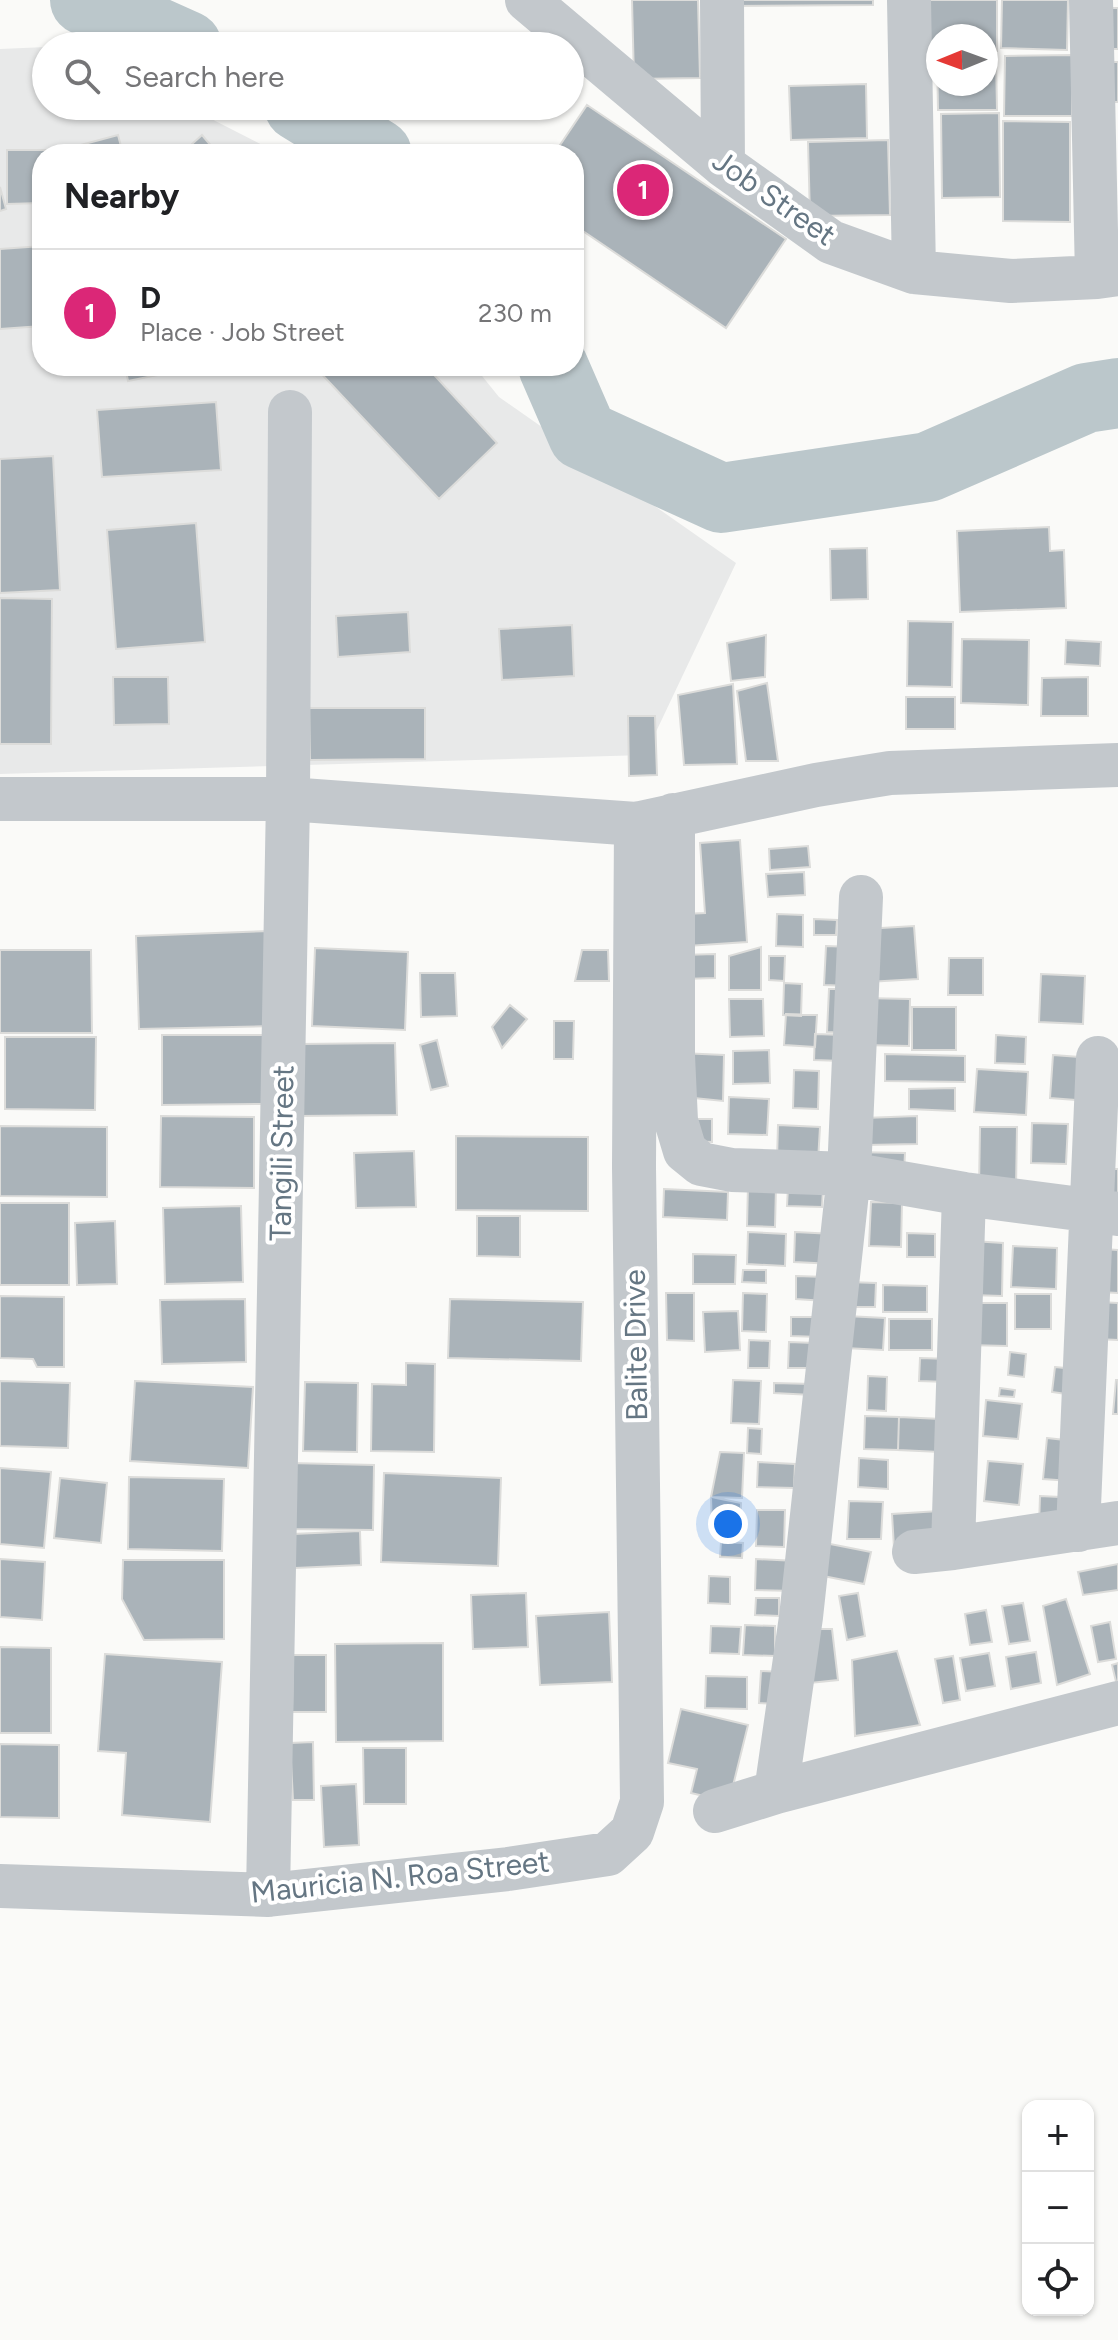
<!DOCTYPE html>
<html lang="en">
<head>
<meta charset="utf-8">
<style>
	:root { --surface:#fff; --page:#f6f6f6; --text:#202124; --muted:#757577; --line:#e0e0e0; --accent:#db2777 }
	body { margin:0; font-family:Figtree,sans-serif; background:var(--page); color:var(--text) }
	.controls { position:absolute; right:24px; bottom:24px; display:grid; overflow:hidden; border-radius:16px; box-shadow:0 2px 6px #0004 }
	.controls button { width:72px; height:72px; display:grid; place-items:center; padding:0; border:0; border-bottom:2px solid var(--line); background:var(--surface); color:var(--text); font:40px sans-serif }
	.compass { position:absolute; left:926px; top:24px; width:72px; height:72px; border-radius:50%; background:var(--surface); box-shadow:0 2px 6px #0004; rotate:269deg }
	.you { position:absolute; left:728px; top:1524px; width:28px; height:28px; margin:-20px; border:6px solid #fff; border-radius:50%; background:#1a73e8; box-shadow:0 0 0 12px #1a73e833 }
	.badge { display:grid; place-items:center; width:52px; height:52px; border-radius:50%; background:var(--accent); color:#fff; font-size:26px; font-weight:700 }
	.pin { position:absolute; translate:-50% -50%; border:4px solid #fff; box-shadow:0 2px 8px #0006 }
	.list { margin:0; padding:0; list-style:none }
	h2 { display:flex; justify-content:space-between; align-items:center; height:104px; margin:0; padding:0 32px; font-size:34px }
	h2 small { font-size:26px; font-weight:400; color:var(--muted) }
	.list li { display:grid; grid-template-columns:52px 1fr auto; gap:24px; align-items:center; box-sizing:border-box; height:128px; padding:0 32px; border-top:2px solid var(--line) }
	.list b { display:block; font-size:30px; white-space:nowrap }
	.list p { margin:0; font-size:26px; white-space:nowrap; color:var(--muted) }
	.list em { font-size:26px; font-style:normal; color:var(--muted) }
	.icon { flex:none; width:44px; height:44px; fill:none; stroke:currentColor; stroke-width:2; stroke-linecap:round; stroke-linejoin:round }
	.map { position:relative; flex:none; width:1118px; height:2340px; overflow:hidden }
	.search { position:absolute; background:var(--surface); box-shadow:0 2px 6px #0004; left:32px; top:32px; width:552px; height:88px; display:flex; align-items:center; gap:20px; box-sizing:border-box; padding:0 28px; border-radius:44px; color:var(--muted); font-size:30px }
	.panel { position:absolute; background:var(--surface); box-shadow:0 2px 6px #0004; left:32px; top:144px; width:552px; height:232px; border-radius:32px }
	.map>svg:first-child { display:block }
</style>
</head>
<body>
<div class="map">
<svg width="1118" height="2340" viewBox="0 0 1118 2340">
	<rect width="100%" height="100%" fill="#fafaf8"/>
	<!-- built -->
	<path fill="#e8e9e9" d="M46 47V106H186L280 154H42V366H474L499 397 736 563 645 755 0 774V49Z"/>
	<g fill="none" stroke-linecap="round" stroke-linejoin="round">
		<!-- river -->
		<path stroke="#bbc7cb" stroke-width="70" d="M85 0 187 46
			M299 106 377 154
			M553 366 583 435 721 498 928 467 1086 398 1118 393"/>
	</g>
	<!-- building -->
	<path fill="#aab3b9" stroke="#dcdcda" stroke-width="2" d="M632 0H698L700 78 634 79Z
		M731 0H873V5L731 6Z
		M924 0H997V51H986V36H938V52H925Z
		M1002 0H1068L1067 50 1001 48Z
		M1106 8H1118V49H1106Z
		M1072 55V116H1004L1005 56Z
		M937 56 938 84H986V56H996L997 110H938Z
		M1103 62H1118V102H1102Z
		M866 84 867 138 791 140 789 86Z
		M587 105 786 239 726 328 574 225V154H554Z
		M999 113 1000 197 942 198 941 114Z
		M1003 121 1070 122V222L1003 221Z
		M118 135 123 154H79L77 146Z
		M202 135 218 154H181Z
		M888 140 890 215 810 216 808 142Z
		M7 150H48V154H42V203L7 204Z
		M0 187 6 209 0 211Z
		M42 246V326L0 329V249Z
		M125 366H196L197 367 128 381Z
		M314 366H426L497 443 439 499Z
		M216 402 221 470 102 477 97 410Z
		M53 456 60 590 0 593V459Z
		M196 523 205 642 116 649 107 530Z
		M1049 527 1050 551 1064 550 1066 608 960 612 957 531Z
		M867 548 868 599 831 600 830 549Z
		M0 598 52 599 51 744H0Z
		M408 612 410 652 338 657 336 616Z
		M908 621 953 622 952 687 907 686Z
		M572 625 574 676 502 680 499 629Z
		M766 635 765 677 731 681 727 643Z
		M962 639 1029 640 1028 705 961 703Z
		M1066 640 1101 642 1100 666 1065 664Z
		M113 677H168L169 724 114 725Z
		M1088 677V716H1041L1042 678Z
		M767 683 778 761H746L737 691Z
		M733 684 737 764 684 765 678 695Z
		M906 697H955V729H906Z
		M309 708H425V759L310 760Z
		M628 716H655L657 775 629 776Z
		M740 840 747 942 687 946 684 914 705 913 700 843Z
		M808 846 810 867 770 870 769 849Z
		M804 872 805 895 768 897 766 874Z
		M777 914 803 915V947L776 946Z
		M814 919 837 920 836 935H814Z
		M914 926 918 979 868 982 865 929Z
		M270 931 273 1026 139 1029 136 936Z
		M826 946 851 947 850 986 824 985Z
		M761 947V990H729V956Z
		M315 948 408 952 405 1030 312 1026Z
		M0 950H91L92 1033H0Z
		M582 950H608L609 981H575Z
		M715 954V978L682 979V955Z
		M769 956H785L784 981 769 980Z
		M949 958H983V995H948Z
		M420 973H455L457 1016 421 1017Z
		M1041 974 1085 976 1083 1024 1039 1022Z
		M784 983 802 984 801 1016 783 1015Z
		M829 989H846L845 1033 827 1032Z
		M864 998 910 999 909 1046 863 1045Z
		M729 999H763L764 1036 730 1037Z
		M510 1005 527 1019 502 1048 492 1027Z
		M912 1007H956V1050H912Z
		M786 1014 817 1015 815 1047 784 1045Z
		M554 1021H574L573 1059H554Z
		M815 1034 843 1035 842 1061 814 1060Z
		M162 1035H265L266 1104 162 1105Z
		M996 1035 1026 1037 1025 1064 995 1063Z
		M5 1037H96L95 1110 5 1109Z
		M437 1040 448 1086 431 1090 420 1045Z
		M395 1043 397 1115 300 1116 299 1044Z
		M769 1050 770 1083 733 1084V1051Z
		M680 1053 724 1055 723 1101 684 1097Z
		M885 1054 965 1056V1082L885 1081Z
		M1053 1055 1093 1058 1089 1101 1050 1098Z
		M977 1069 1028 1072 1026 1115 974 1112Z
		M794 1070 819 1071 818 1109 793 1108Z
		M955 1088V1111L909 1109V1089Z
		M729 1097 769 1099 767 1135 728 1134Z
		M161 1116 254 1117V1188L160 1187Z
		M917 1116V1144L866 1145 864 1118Z
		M692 1119H712V1142L691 1141Z
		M1032 1123 1068 1124 1066 1164 1031 1163Z
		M778 1125 820 1127 818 1161 777 1159Z
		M0 1126 107 1127V1197L0 1196Z
		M980 1127H1017L1016 1189 979 1188Z
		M456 1136 588 1137V1211L456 1210Z
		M414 1151 416 1207 356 1208 354 1153Z
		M851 1152 905 1153 904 1173Z
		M1108 1169H1118V1202H1107Z
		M748 1185 776 1186 775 1227 747 1226Z
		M788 1187 823 1189 822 1207 787 1206Z
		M664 1189 728 1192 727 1220 663 1217Z
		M871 1202 902 1203 901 1247 869 1246Z
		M0 1203H69V1285H0Z
		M241 1206 243 1282 165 1284 163 1208Z
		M477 1216H520V1257L477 1256Z
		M115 1221 117 1284 77 1285 75 1223Z
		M748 1232 786 1234 785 1266 747 1264Z
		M795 1232 834 1234V1264L794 1262Z
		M907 1233 935 1234V1257H907Z
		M972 1241 1003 1243 1002 1296 971 1295Z
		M1013 1246 1057 1248 1056 1289 1011 1287Z
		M1103 1249 1118 1250V1293L1100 1292Z
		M693 1254 736 1255 735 1284H693Z
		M743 1270H766V1283L742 1282Z
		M796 1276 826 1277 825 1301 796 1299Z
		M848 1282 876 1283 875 1307H848Z
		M883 1285 927 1286V1312H883Z
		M666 1293H694V1341L667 1340Z
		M743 1293 767 1294 766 1332 742 1331Z
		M1015 1294H1051V1329H1015Z
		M0 1296 64 1297V1367H37L33 1359 0 1358Z
		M245 1299 246 1362 162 1364 160 1300Z
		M450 1299 583 1302 581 1361 448 1358Z
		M1099 1302 1118 1303V1340L1097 1339Z
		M967 1303H1007V1346L967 1345Z
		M738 1311 740 1350 705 1352 703 1312Z
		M846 1316 885 1318 883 1350 845 1348Z
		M791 1317H820V1337L791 1336Z
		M889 1319H932V1350H889Z
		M749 1340 770 1341 769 1368H748Z
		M789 1342 814 1343 813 1368H788Z
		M1010 1352 1026 1354 1024 1377 1008 1375Z
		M920 1358 949 1359 948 1382 919 1381Z
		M406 1363 435 1364 434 1452 371 1451 372 1384 406 1385Z
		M1055 1367 1075 1369 1073 1395 1052 1392Z
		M868 1376 887 1377 886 1411 867 1410Z
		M733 1380 761 1381 759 1424 731 1423Z
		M1116 1380H1118V1414H1113Z
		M0 1381 70 1383 68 1448 0 1446Z
		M135 1381 253 1387 248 1468 130 1461Z
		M305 1382 358 1383 357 1452 303 1451Z
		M774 1383 812 1384V1395L774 1393Z
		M1000 1388 1015 1390 1014 1397 999 1396Z
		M986 1400 1022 1404 1018 1439 983 1436Z
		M865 1416 899 1417 898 1450 864 1449Z
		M899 1417 941 1419 940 1452 898 1450Z
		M748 1428 762 1429 761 1454 747 1453Z
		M1047 1438 1074 1441 1070 1481 1043 1479Z
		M720 1452 744 1453 742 1498 711 1497Z
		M859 1458 888 1460V1489L858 1487Z
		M988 1461 1023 1464 1019 1505 984 1501Z
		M758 1462 795 1464 794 1488 757 1487Z
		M290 1463 374 1465 373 1530 289 1529Z
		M0 1468 51 1472 44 1548 0 1544Z
		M384 1473 501 1478 498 1566 381 1562Z
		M129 1477 224 1479 222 1551 128 1549Z
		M60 1478 107 1483 101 1543 54 1538Z
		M1040 1496 1060 1497V1527L1039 1526Z
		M711 1497 741 1503 740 1528H712Z
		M849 1501 883 1502 881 1539H847Z
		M757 1510H785L784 1547 756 1546Z
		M939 1511 941 1545 894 1548 892 1514Z
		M360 1531 361 1565 295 1568 293 1534Z
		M721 1542 743 1543 742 1558 720 1557Z
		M820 1542 871 1552 864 1584 813 1574Z
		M0 1559 45 1562 42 1620 0 1617Z
		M756 1559 797 1561 796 1591 755 1590Z
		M123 1560H224V1639L144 1640 122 1599Z
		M1118 1564V1590L1083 1595 1078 1572Z
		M709 1576 730 1577V1604L708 1603Z
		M526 1593 528 1647 473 1649 471 1595Z
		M858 1593 865 1636 847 1640 839 1596Z
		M756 1598H779V1616L755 1615Z
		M1066 1599 1090 1674 1057 1685 1043 1606Z
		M1023 1603 1030 1641 1009 1644 1002 1606Z
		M986 1610 992 1642 970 1645 965 1614Z
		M609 1612 612 1682 540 1685 536 1616Z
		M1110 1622 1116 1659 1098 1662 1091 1626Z
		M745 1625 775 1626V1656L743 1655Z
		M711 1626 741 1627 739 1654 710 1653Z
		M808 1629H832L838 1680 810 1683Z
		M443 1643V1741L336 1742 335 1644Z
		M0 1647 51 1648V1733H0Z
		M897 1651 920 1725 855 1736 852 1660Z
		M1036 1652 1041 1683 1011 1689 1006 1657Z
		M989 1653 995 1686 966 1691 960 1658Z
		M105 1654 222 1662 210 1822 122 1815 126 1753 98 1751Z
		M293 1655H326V1712H292Z
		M953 1656 960 1700 943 1703 935 1659Z
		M1118 1663V1690L1112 1665Z
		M761 1671 784 1672 782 1704 759 1703Z
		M706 1676 747 1677V1709L705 1708Z
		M681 1709 748 1725 729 1802 691 1793 697 1769 668 1763Z
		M313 1742 314 1800H293L290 1743Z
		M0 1744 59 1745V1818L0 1817Z
		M363 1748H406V1804H364Z
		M356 1784 359 1845 324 1847 321 1786Z"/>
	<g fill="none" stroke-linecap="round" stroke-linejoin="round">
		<!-- minor -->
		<path stroke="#c3c8cc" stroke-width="44" d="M527 0 723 165 831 242 914 272 1011 281 1097 277 1118 274
			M722 0 723 165
			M909 0 914 272
			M1091 0 1097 277
			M0 799H288L636 824 816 785 890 773 1118 765
			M673 815V1056L676 1121 685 1151 701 1164 732 1170 849 1174 964 1194 1118 1214
			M1078 1530 1098 1058
			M953 1548 964 1194
			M914 1552 953 1548 1118 1523
			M776 1792 801 1617 849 1174 861 897
			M715 1811 776 1792 1118 1703
			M0 1886 268 1895 508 1869 608 1854 632 1832 642 1802 634 1167 636 824
			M268 1895 288 799 290 412"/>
	</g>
	<g text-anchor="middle" stroke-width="8" stroke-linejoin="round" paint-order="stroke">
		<!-- street labels -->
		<g font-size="30" fill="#657683" stroke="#fff">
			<text transform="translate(774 198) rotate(35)" y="10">Job Street</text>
			<text transform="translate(282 1153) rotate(-89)" y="10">Tangili Street</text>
			<text transform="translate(636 1345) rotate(-91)" y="10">Balite Drive</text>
			<text transform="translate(400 1877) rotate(-6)" y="10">Mauricia N. Roa Street</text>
		</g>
	</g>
</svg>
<div class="controls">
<button>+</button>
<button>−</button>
<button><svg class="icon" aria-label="locate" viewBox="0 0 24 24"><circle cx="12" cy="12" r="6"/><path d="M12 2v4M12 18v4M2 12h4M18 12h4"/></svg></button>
</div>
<svg class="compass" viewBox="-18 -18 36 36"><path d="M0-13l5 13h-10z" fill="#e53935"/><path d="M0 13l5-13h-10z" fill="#757577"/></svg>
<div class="you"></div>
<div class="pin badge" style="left:643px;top:190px">1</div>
<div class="search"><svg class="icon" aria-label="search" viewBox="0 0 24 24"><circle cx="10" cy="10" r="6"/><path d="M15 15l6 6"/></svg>Search here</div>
<section class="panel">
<h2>Nearby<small></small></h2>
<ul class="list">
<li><span class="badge">1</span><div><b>D</b><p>Place · Job Street</p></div><em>230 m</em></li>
</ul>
</section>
</div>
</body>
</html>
